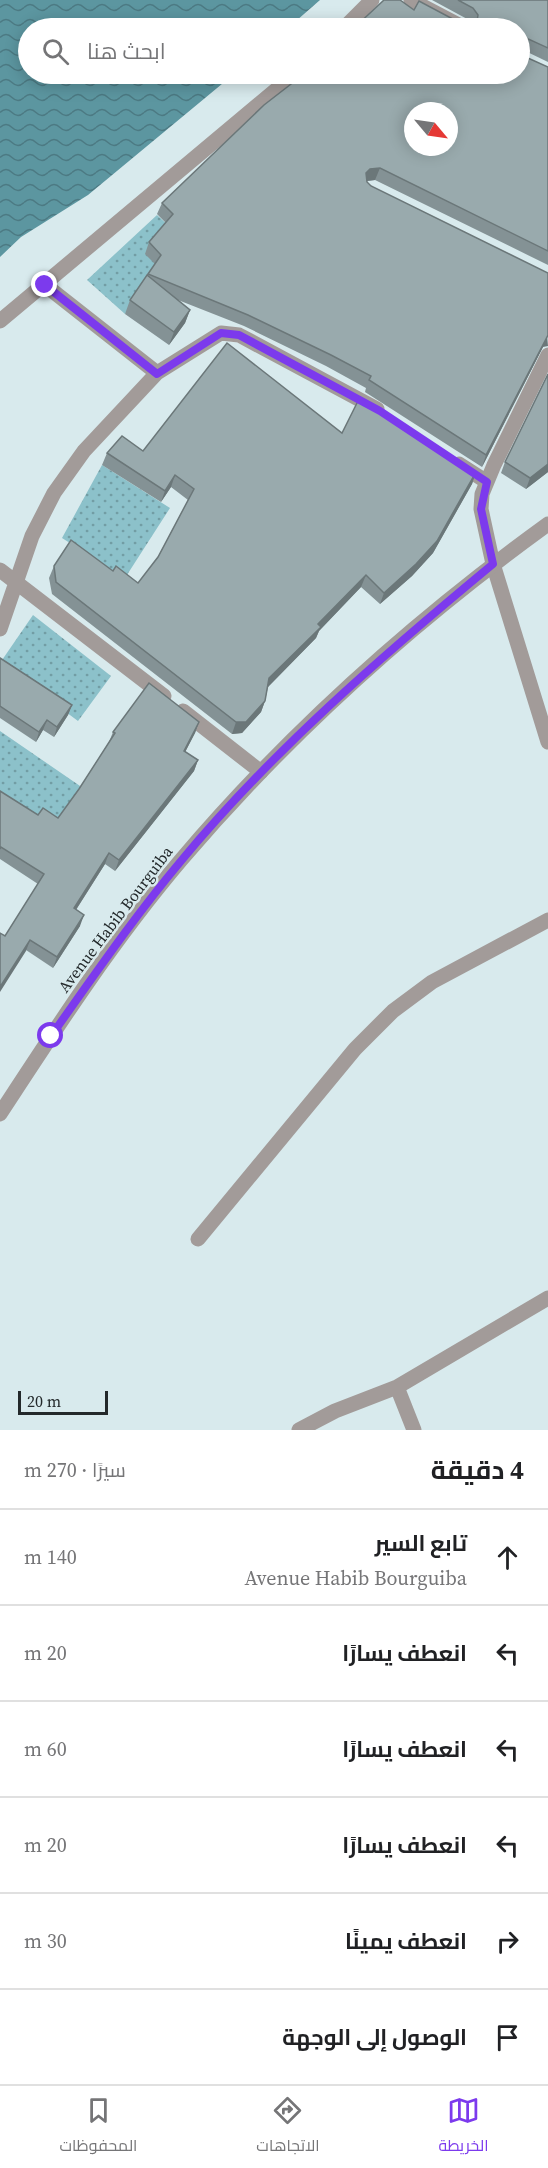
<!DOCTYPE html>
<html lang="ar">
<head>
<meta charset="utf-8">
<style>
	:root { --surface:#fff; --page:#f2f2f2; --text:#202124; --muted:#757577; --line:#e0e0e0; --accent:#7c3aed }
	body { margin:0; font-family:"Source Serif 4",Cairo,serif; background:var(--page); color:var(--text); direction:rtl }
	.compass { position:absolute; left:404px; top:102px; width:54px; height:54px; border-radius:50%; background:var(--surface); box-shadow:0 3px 15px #0003; rotate:119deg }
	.scale { position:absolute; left:18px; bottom:15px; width:90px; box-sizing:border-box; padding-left:6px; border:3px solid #23292b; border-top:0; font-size:16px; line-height:21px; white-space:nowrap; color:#23292b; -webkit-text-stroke:4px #d8eaed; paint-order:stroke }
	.stop { position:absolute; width:18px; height:18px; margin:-14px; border:4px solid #7c3aed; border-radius:50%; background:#fff }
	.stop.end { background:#7c3aed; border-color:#fff; box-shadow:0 2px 6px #0008 }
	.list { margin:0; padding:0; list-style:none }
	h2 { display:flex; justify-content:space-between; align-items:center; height:78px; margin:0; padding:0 24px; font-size:26px }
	h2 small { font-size:20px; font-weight:400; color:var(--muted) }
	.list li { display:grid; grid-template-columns:39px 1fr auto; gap:18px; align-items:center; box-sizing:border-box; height:96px; padding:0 24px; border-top:2px solid var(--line) }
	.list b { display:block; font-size:22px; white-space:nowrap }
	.list p { margin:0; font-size:20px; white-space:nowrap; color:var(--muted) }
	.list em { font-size:20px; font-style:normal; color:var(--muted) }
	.icon { flex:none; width:33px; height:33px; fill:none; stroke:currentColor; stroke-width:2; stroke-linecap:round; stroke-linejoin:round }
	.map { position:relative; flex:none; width:548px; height:1430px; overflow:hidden; direction:ltr }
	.search { position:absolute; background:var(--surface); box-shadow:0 3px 15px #0003; left:18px; right:18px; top:18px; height:66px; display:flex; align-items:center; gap:15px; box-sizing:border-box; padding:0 21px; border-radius:33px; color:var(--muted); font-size:22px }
	.sheet { height:654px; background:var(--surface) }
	nav { display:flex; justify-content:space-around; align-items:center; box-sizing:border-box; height:84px; border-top:2px solid var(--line); background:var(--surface); font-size:16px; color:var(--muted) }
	nav a { display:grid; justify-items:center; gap:3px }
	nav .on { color:var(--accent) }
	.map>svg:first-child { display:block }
</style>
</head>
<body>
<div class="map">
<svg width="548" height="1430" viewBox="0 0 548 1430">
	<defs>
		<pattern id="green-dots" width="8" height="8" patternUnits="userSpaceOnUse" patternTransform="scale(1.5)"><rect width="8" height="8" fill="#8cc1ca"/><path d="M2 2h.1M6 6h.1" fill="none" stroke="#729da4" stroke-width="1.8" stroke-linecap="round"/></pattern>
		<pattern id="water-waves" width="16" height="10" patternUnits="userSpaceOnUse" patternTransform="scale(1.5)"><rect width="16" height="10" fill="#5c96a0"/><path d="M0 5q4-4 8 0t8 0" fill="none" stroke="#4c7a83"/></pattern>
	</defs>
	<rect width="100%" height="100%" fill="#d8eaed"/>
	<!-- green -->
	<path fill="url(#green-dots)" d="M157 215 169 226 157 266 125 314 87 280Z
		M102 465 170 508 125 578 62 538Z
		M33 615 111 676 78 721 0 663Z
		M0 731 83 788 54 828 0 793Z"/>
	<!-- water -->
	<path fill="url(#water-waves)" d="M0 0H320L288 28H28V74H234L88 195 21 237 0 257Z"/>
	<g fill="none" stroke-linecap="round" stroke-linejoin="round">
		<!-- minor -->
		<path stroke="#a29b99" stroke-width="15" d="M411 0 464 28
			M344 28 372 0
			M45 285 157 373
			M0 321 295 74
			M548 355 494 465 482 494 481 509 493 564 548 742
			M459 464 487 482
			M0 570 164 696
			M0 629 32 536 54 493 84 451 157 373 221 333 239 335 377 409
			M183 711 261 772
			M198 1239 355 1049 393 1011 432 982 548 920
			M397 1387 414 1430
			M299 1430 335 1411 397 1387 548 1298"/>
		<!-- tertiary -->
		<path stroke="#a29b99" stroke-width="15" d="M0 1114C56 1028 114 939 181 860 289 733 414 621 548 524"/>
	</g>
	<!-- wall -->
	<path fill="#849295" d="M432 0H548V62L519 48 354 28 414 10 464 25 469 26 472 24 469 20Z
		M520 55 548 67V265L375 180 367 181V182L543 347 482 467 365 392 366 388 326 366 244 326 178 300 190 310 185 323 169 345 125 314 130 300 155 264 145 254 149 242 166 223 157 214 162 203Z
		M342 433 476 472 472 484 433 553 412 576 380 604 361 587 319 631 316 638 268 687 265 701 261 712 242 733 232 734 52 594 49 578 54 566 113 571 138 583 158 557 188 500 171 487 161 502 102 465 107 453 143 451Z
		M505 462 548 472 526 489 501 473Z
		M0 658 72 705 68 715 54 737 43 730 36 742 0 718Z
		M199 722 195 733 185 752 198 760 194 771 115 871 105 864 76 910 80 926 53 968 5 936 38 884 0 859V791L38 815 58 818 79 789 109 742 113 732Z"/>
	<!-- shaded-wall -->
	<path fill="#6b7779" d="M524 37 520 48H519V38Z
		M380 168 375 180 366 181V173L370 169Z
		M190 310 185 323 169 345 174 332Z
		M547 335 548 346 543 347 482 467 486 455Z
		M548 464V472L526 489 530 478Z
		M476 472 472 484 433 553 412 576 380 604 384 593Z
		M175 475 171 487 161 502 165 491Z
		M366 575 361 587 319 631 316 638 265 690 269 678 318 624Z
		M265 701 261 712 242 733 232 734 236 722Z
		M72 705 68 715 54 737 57 727Z
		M47 720 43 730 36 742 39 732Z
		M199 722 195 733 180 762 184 751Z
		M198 760 194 771 115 871 119 860Z
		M109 853 105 864 70 919 74 908Z
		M84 915 80 926 53 968 57 957Z
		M30 940 26 951 0 992V987Z"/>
	<!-- building -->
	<path fill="#99aaad" stroke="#6b7779" stroke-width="1.5" fill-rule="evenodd" d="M384 0H400L414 10 419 1 464 25 469 26 477 21 478 15 473 8 458 0H548V48L524 37 519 38V28H354Z
		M519 54 548 67V251L380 168 370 169 366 173 367 182 371 186 548 273V335L486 455 369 380 371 376 331 355 248 315 148 274 161 255 149 242 173 214 162 203 264 105 304 74H519ZM413 111H449V147H413Z
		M147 275 190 310 174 332 130 300Z
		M227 343 342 433 360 397 476 472 437 541 416 564 384 593 366 575 318 624 321 627 269 678 265 701 246 722H236L56 582 54 566 71 540 113 571 116 566 138 583 158 557 194 489 175 475 165 491 107 453 122 436 143 451Z
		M548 374V464L530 478 505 462Z
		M0 658 72 705 57 727 47 720 39 732 0 706Z
		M149 683 199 722 184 751 198 760 119 860 109 853 74 908 84 915 57 957 30 940 0 987V933L5 936 44 874 1 847 0 849V791L38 815 43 808 58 818 79 789 115 733 113 732Z"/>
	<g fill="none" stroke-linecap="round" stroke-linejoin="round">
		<!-- route -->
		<path stroke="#7c3aed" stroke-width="8" d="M45 285 157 374 221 333 239 335 380 411 487 482 481 509 493 564C382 656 273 750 181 861 134 917 93 977 51 1036"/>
	</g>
	<g text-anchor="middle" stroke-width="5" stroke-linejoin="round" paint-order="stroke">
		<!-- street labels -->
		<g font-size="16" fill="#23292b" stroke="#d8eaed">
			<text transform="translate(115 919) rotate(-53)" y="6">Avenue Habib Bourguiba</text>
		</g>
	</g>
</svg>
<svg class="compass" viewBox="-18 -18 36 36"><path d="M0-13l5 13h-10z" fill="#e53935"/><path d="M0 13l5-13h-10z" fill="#757577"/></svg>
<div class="scale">20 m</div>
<div class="stop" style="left:51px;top:1036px"></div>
<div class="stop end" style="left:45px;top:285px"></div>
<div class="search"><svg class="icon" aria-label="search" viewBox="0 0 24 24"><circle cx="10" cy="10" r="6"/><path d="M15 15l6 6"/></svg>ابحث هنا</div>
</div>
<section class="sheet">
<h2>4 دقيقة<small>سيرًا · 270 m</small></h2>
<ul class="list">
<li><svg class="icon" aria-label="ahead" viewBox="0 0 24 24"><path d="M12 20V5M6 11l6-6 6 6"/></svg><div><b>تابع السير</b><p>Avenue Habib Bourguiba</p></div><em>140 m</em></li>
<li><svg class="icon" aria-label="left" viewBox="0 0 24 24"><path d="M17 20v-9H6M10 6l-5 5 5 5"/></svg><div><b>انعطف يسارًا</b></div><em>20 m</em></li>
<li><svg class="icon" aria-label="left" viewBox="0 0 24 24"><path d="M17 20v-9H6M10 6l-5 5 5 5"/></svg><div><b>انعطف يسارًا</b></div><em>60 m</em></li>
<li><svg class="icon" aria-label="left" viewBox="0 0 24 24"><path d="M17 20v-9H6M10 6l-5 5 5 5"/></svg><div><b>انعطف يسارًا</b></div><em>20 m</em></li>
<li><svg class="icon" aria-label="right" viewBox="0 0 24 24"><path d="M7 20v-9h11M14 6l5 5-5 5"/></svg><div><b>انعطف يمينًا</b></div><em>30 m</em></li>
<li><svg class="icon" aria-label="arrive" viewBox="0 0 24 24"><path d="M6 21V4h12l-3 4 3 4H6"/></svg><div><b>الوصول إلى الوجهة</b></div></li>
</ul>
</section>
<nav>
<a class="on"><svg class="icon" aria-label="map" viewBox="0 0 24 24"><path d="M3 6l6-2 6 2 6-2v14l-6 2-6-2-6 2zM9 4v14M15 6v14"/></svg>الخريطة</a>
<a><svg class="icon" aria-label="directions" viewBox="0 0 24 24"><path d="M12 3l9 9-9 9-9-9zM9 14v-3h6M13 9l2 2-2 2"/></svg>الاتجاهات</a>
<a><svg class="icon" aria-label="saved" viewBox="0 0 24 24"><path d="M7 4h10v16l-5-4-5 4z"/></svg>المحفوظات</a>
</nav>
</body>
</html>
